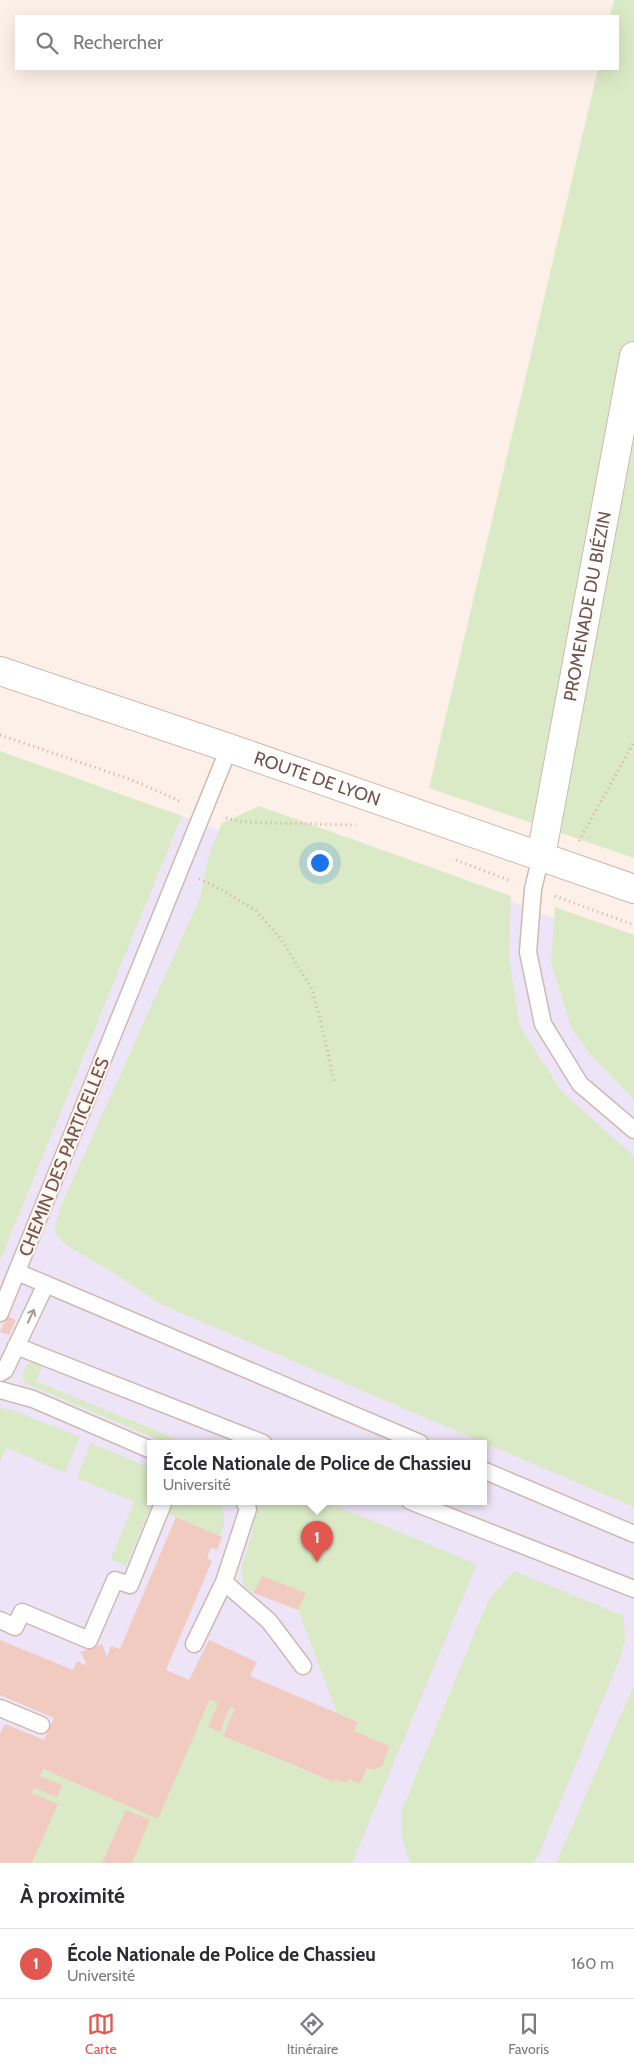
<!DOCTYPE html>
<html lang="fr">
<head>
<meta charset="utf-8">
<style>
	:root { --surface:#fff; --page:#f7f7f7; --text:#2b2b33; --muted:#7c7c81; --line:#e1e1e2; --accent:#e25750 }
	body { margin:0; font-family:Cabin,sans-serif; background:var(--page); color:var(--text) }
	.you { position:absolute; left:319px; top:862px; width:18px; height:18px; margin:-12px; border:4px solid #fff; border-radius:50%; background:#1a73e8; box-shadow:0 0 0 8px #1a73e833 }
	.badge { display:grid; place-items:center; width:32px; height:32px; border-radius:50%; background:var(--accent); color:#fff; font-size:16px; font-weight:700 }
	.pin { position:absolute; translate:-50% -41px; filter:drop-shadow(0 1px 2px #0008) }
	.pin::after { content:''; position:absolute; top:26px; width:18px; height:15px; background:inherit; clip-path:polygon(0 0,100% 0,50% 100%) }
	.popup { position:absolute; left:147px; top:1440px; width:340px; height:65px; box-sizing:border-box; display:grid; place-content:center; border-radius:0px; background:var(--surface); filter:drop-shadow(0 1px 4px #0005); font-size:16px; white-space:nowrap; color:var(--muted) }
	.popup b { font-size:19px; color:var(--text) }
	.popup::after { content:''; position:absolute; left:50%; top:100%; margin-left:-10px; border:10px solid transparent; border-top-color:var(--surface) }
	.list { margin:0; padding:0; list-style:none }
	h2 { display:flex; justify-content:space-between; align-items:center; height:65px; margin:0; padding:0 20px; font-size:21px }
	h2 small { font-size:16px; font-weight:400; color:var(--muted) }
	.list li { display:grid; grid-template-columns:32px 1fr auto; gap:15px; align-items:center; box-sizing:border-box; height:70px; padding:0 20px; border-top:1px solid var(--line) }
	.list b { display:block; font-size:19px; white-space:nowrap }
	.list p { margin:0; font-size:16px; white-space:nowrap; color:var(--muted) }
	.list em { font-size:16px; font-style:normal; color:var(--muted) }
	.icon { flex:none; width:28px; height:28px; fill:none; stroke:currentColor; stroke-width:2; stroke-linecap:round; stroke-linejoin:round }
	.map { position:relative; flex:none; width:634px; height:1863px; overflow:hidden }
	.search { position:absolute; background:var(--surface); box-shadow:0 5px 20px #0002; left:15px; right:15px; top:15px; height:55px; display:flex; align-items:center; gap:12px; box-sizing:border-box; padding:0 18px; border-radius:0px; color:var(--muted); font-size:19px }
	.sheet { height:135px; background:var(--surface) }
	nav { display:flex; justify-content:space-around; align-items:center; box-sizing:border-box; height:70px; border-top:1px solid var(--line); background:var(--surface); font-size:14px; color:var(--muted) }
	nav a { display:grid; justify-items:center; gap:2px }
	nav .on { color:var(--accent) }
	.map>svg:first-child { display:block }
</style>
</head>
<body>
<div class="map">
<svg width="634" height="1863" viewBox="0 0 634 1863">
	<rect width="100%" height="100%" fill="#fcf0e8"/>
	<!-- education -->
	<path fill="#ede4f8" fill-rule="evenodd" d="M182 816 234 836 351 838 634 950V1863H0V1261ZM151 1443H483V1501H151Z"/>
	<!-- green -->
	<path fill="#dbeac6" d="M614 0H634V858L429 788 598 69H618V16H610Z
		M0 751 182 816 0 1261Z
		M259 806 511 896 509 958 520 1027 563 1093 634 1156V1507L160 1304 112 1272 64 1244 54 1231 61 1206 200 898 209 855 222 823Z
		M555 907 634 935V1100L591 1055 572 1029 551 963Z
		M34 1362 43 1365 36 1381 186 1443H166L25 1383 22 1376 26 1365Z
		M0 1408 12 1410 80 1437 65 1473 7 1448 0 1461Z
		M91 1443 145 1466 151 1472V1501H153L126 1566 111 1559 134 1502 77 1478Z
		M171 1501H218C227 1512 225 1523 220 1536L167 1513Z
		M251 1501H324L477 1564 352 1863H32L57 1804 32 1793 34 1788 57 1796 61 1785 40 1776 43 1769 158 1819 210 1699 218 1703 208 1727 220 1732 230 1707 235 1708 223 1736 333 1782 335 1779 347 1783 348 1779 367 1768 374 1770 382 1766 388 1746 354 1731 358 1722 337 1713 298 1610 254 1593 243 1584 241 1568 252 1534 255 1517Z
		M514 1571 624 1616 625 1641 619 1661 538 1856 533 1863H410L401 1835V1812L482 1615 491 1596Z
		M634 1685V1863H556Z"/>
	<!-- building -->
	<path fill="#f1cbc0" d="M7 1316 16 1320 9 1335 0 1332Z
		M176 1517 222 1537 217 1550 211 1547 207 1558 212 1561 166 1670 189 1680 209 1640 257 1662 250 1676 358 1722 354 1731 389 1746 382 1766 374 1770 367 1768 360 1784 348 1779 347 1783 335 1779 334 1782 223 1736 235 1708 230 1707 220 1732 208 1727 218 1703 210 1699 158 1819 43 1769 40 1776 62 1785 57 1797 34 1788 32 1793 58 1804 32 1863H0V1734L5 1724 44 1740 54 1718 0 1695V1640L73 1670 77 1661 87 1666 81 1652 102 1644 107 1657 111 1646 120 1649Z
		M262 1576 306 1593 298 1610 254 1593Z
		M126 1810 150 1820 132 1863H102Z"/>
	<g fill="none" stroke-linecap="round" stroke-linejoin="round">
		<defs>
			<path id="service" d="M541 856 533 889 528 952 543 1024 580 1084 634 1130
				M17 1272 420 1443
				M0 1313 229 748
				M16 1346 263 1443
				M0 1373 5 1370 46 1284
				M0 1390 33 1399 151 1450
				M483 1470 634 1534
				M244 1501 248 1509 224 1582 269 1621 303 1666
				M410 1501 634 1589
				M0 1620 15 1627 22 1612 89 1640 115 1580 130 1585 164 1501
				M194 1644 224 1582
				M0 1708 41 1725"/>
			<g id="minor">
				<path id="s1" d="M541 856 634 356"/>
			</g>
			<g id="secondary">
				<path id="s2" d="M0 671 229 748 634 889"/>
			</g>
		</defs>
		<!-- service casing -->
		<use href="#service" stroke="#d0b9b0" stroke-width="19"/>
		<!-- minor casing -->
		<use href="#minor" stroke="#d0b9b0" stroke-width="30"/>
		<!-- secondary casing -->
		<use href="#secondary" stroke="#d3b8ae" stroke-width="30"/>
		<!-- path -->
		<path stroke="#d6ada3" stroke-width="3" stroke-dasharray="1 4" stroke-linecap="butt" d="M0 735 132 780 182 802
			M226 818 242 822 356 825
			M579 841 634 742
			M456 860 511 881
			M199 879 222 890 256 911 281 939 312 989 324 1035 334 1081
			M555 896 634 925"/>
		<!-- service -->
		<use href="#service" stroke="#fff" stroke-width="16"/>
		<!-- minor -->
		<use href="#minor" stroke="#fff" stroke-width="28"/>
		<!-- secondary -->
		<use href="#secondary" stroke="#fff" stroke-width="28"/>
	</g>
	<!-- one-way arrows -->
	<defs><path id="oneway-shaft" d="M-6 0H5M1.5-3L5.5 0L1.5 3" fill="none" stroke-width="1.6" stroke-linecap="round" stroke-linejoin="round" transform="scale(1.25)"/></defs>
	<use stroke="#ac9894" href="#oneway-shaft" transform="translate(31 1316) rotate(-65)"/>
	<g text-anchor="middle" stroke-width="4.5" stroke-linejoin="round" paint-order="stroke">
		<!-- street labels -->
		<g font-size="18" fill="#75534c" stroke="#fff5ee">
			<text dy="6" stroke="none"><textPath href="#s1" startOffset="254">PROMENADE DU BIÉZIN</textPath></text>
			<text dy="6" stroke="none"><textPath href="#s2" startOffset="335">ROUTE DE LYON</textPath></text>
			<text transform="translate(64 1157) rotate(-68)" y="6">CHEMIN DES PARTICELLES</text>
		</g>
	</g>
</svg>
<div class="you"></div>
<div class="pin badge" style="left:317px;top:1562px">1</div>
<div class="popup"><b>École Nationale de Police de Chassieu</b>Université</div>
<div class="search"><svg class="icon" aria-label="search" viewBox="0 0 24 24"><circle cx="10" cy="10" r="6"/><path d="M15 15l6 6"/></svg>Rechercher</div>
</div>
<section class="sheet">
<h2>À proximité<small></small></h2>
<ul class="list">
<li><span class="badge">1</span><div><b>École Nationale de Police de Chassieu</b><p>Université</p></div><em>160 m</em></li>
</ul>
</section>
<nav>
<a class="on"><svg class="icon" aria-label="map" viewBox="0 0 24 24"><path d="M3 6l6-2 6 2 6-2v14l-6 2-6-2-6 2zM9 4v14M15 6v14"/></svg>Carte</a>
<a><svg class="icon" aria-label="directions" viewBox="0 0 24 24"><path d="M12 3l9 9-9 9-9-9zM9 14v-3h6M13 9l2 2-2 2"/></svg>Itinéraire</a>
<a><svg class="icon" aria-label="saved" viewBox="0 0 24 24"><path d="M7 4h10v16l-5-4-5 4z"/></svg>Favoris</a>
</nav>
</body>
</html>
